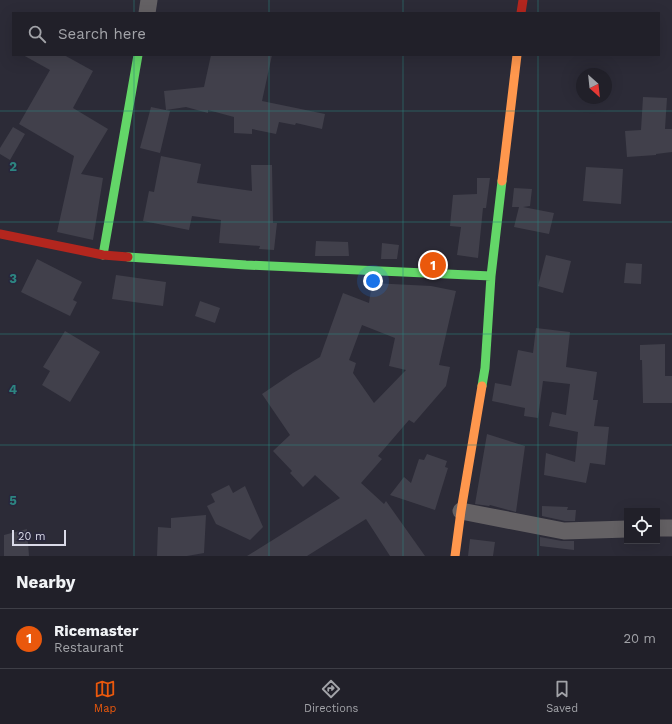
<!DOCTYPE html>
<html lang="en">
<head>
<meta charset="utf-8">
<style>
	:root { --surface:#212029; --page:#2d2d35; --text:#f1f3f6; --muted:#a2a3a8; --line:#3e3e46; --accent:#ea580c }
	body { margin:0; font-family:"Work Sans",sans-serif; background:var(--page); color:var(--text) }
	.controls { position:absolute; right:12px; bottom:12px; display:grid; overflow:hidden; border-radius:0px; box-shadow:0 4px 16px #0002 }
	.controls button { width:36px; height:36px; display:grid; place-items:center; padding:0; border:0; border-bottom:1px solid var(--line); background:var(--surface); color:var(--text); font:20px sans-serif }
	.compass { position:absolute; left:576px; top:68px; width:36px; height:36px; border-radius:50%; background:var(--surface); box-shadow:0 4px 16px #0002; rotate:153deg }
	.scale { position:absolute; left:12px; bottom:10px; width:54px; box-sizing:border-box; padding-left:4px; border:2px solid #dadae8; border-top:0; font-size:11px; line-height:14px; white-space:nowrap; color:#dadae8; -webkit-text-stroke:3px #28263c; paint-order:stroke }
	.you { position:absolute; left:373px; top:281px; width:14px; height:14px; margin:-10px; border:3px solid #fff; border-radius:50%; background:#1a73e8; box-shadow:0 0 0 6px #1a73e833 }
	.badge { display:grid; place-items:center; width:26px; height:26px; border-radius:50%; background:var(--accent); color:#fff; font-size:13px; font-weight:700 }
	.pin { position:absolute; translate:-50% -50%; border:2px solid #fff; box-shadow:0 1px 4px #0006 }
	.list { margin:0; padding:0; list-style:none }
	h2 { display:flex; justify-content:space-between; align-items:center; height:52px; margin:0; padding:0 16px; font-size:17px }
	h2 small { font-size:13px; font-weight:400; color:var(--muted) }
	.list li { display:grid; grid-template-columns:26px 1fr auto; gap:12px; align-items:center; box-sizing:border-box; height:60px; padding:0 16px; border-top:1px solid var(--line) }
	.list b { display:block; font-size:15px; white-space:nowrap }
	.list p { margin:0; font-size:13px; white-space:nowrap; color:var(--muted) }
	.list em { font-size:13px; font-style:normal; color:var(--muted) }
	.icon { flex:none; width:22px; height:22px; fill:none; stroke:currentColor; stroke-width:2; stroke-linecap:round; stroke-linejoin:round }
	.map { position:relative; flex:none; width:672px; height:556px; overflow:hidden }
	.search { position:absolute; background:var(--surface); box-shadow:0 4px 16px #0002; left:12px; right:12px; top:12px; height:44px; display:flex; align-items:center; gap:10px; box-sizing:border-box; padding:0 14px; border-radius:0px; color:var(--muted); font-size:15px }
	.sheet { height:112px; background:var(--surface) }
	nav { display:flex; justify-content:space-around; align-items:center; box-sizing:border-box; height:56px; border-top:1px solid var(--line); background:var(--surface); font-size:11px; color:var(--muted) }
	nav a { display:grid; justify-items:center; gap:2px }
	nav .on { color:var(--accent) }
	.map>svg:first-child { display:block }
</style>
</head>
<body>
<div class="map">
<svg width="672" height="556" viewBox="0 0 672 556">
	<rect width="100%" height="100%" fill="#2c2b37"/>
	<!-- building -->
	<path fill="#41404b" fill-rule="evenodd" d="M23 55H64L93 71 73 108 108 129 81 174 103 178 93 240 57 232 74 156 19 124 50 70Z
		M211 55H272L262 101 325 114 322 129 296 123 295 125 279 122 276 134 252 129V134L234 133V117L208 110V113L186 107 166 110 164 91 204 87Z
		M643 97 667 98 665 129H672V152L656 154V155L627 157 625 131 641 130Z
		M151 107 170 111 160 153 140 148Z
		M13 127 25 134 10 160 0 154V148Z
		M161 156 201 164 197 183 252 191 251 165H272L273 223H277L274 250 259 249 260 246 219 243 221 220 192 216 189 230 143 221 149 191 154 192Z
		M586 167 623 169 621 204 583 201Z
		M477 178H490L486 208H483L478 258 457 255 461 227 450 226 453 195 477 194Z
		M514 188 532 189 530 206 523 207 554 213 549 234 514 227 519 207H512Z
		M316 241 348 242 349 256H315Z
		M382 243 399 245 397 259H381Z
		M546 255 571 261 563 293 538 286Z
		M37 259 82 282 73 300 77 302 70 316 21 292Z
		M626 263 642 264 641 284 624 283Z
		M116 275 166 282 163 306 112 299Z
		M372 283 431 286 456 291 439 365 450 367 446 386 414 423 409 420 378 456 382 459 361 483 384 504 386 501 425 556H390L366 519 307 556H247L340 498 315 475 303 487 290 473 292 471 273 451 290 435 262 394 293 373 320 357 343 293 369 303ZM362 325 395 338 389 366 406 370 374 403 353 373 356 363 349 360Z
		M200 301 220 308 215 323 195 316Z
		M536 328 570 332 566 367 597 372 593 400H598L594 426 609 427 605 465 590 463 586 483 544 475 546 453 575 462 578 432 549 426 552 412 566 415 570 384 543 381 538 418 524 416 525 408 492 401 495 383 511 386 518 350 533 353Z
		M65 331 100 352 70 402 42 385 50 371 43 367Z
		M665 344V376H672V403H643L642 360H640V345Z
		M487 434 525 446 516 512 490 505 489 506 475 504Z
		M427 454 447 461 445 467 448 468 435 510 390 495 404 477 411 483 419 459 424 460Z
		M229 485 233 493 245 486 263 527 250 540 216 524 207 506 215 502 211 494Z
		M542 506 568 507 567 510H576L575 521H565L542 516Z
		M206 515 204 553 187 556H157L158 527 171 528V518Z
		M27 529 29 556H4V535Z
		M540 537 562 541H574V550L540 546Z
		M470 539 495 542 493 556H468Z"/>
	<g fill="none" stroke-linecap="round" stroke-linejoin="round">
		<!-- street -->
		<path stroke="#646164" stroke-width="17" d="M147 13 149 0
			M461 511 564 531 627 529
			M657 528H672"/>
		<!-- fast -->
		<path stroke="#63d668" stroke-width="9" d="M103 255 138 55
			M128 257 246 265 491 276
			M482 386 485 368 491 276 502 181"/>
		<!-- slow -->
		<path stroke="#ff974d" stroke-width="9" d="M502 181 517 55
			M455 556 461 511 482 386"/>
		<!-- jam -->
		<path stroke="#b3261e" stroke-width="9" d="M521 13 523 0
			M0 234 103 255 128 257"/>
	</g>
	<!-- grid -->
	<path fill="none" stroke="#2d8580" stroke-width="1" stroke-opacity="0.55" d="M134 0V13M269 0V13M403 0V13M538 0V13M134 55V556M269 55V556M403 55V556M538 55V556M0 111H672M0 222H672M0 334H672M0 445H672"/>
	<g font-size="13" text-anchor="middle" font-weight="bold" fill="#2d8580" stroke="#28263c" stroke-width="3" stroke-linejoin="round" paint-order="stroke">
		<text x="13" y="171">2</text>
		<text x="13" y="283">3</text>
		<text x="13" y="394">4</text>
		<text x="13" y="505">5</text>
	</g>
</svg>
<div class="controls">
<button><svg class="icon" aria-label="locate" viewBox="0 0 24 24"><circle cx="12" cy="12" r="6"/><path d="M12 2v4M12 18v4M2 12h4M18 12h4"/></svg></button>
</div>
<svg class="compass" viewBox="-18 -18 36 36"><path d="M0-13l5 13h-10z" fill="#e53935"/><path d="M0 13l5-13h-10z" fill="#a2a3a8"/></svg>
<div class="scale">20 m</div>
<div class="you"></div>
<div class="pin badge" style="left:433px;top:265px">1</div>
<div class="search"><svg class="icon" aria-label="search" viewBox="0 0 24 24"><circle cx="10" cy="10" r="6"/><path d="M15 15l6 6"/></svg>Search here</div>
</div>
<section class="sheet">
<h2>Nearby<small></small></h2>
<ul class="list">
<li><span class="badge">1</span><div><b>Ricemaster</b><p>Restaurant</p></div><em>20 m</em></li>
</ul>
</section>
<nav>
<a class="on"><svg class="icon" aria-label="map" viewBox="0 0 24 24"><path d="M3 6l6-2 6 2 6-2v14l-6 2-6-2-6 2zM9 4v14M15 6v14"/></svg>Map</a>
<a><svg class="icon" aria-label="directions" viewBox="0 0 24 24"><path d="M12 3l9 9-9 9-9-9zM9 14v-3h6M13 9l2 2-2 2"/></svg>Directions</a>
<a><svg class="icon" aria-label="saved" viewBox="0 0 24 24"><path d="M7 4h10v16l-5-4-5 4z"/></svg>Saved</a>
</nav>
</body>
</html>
